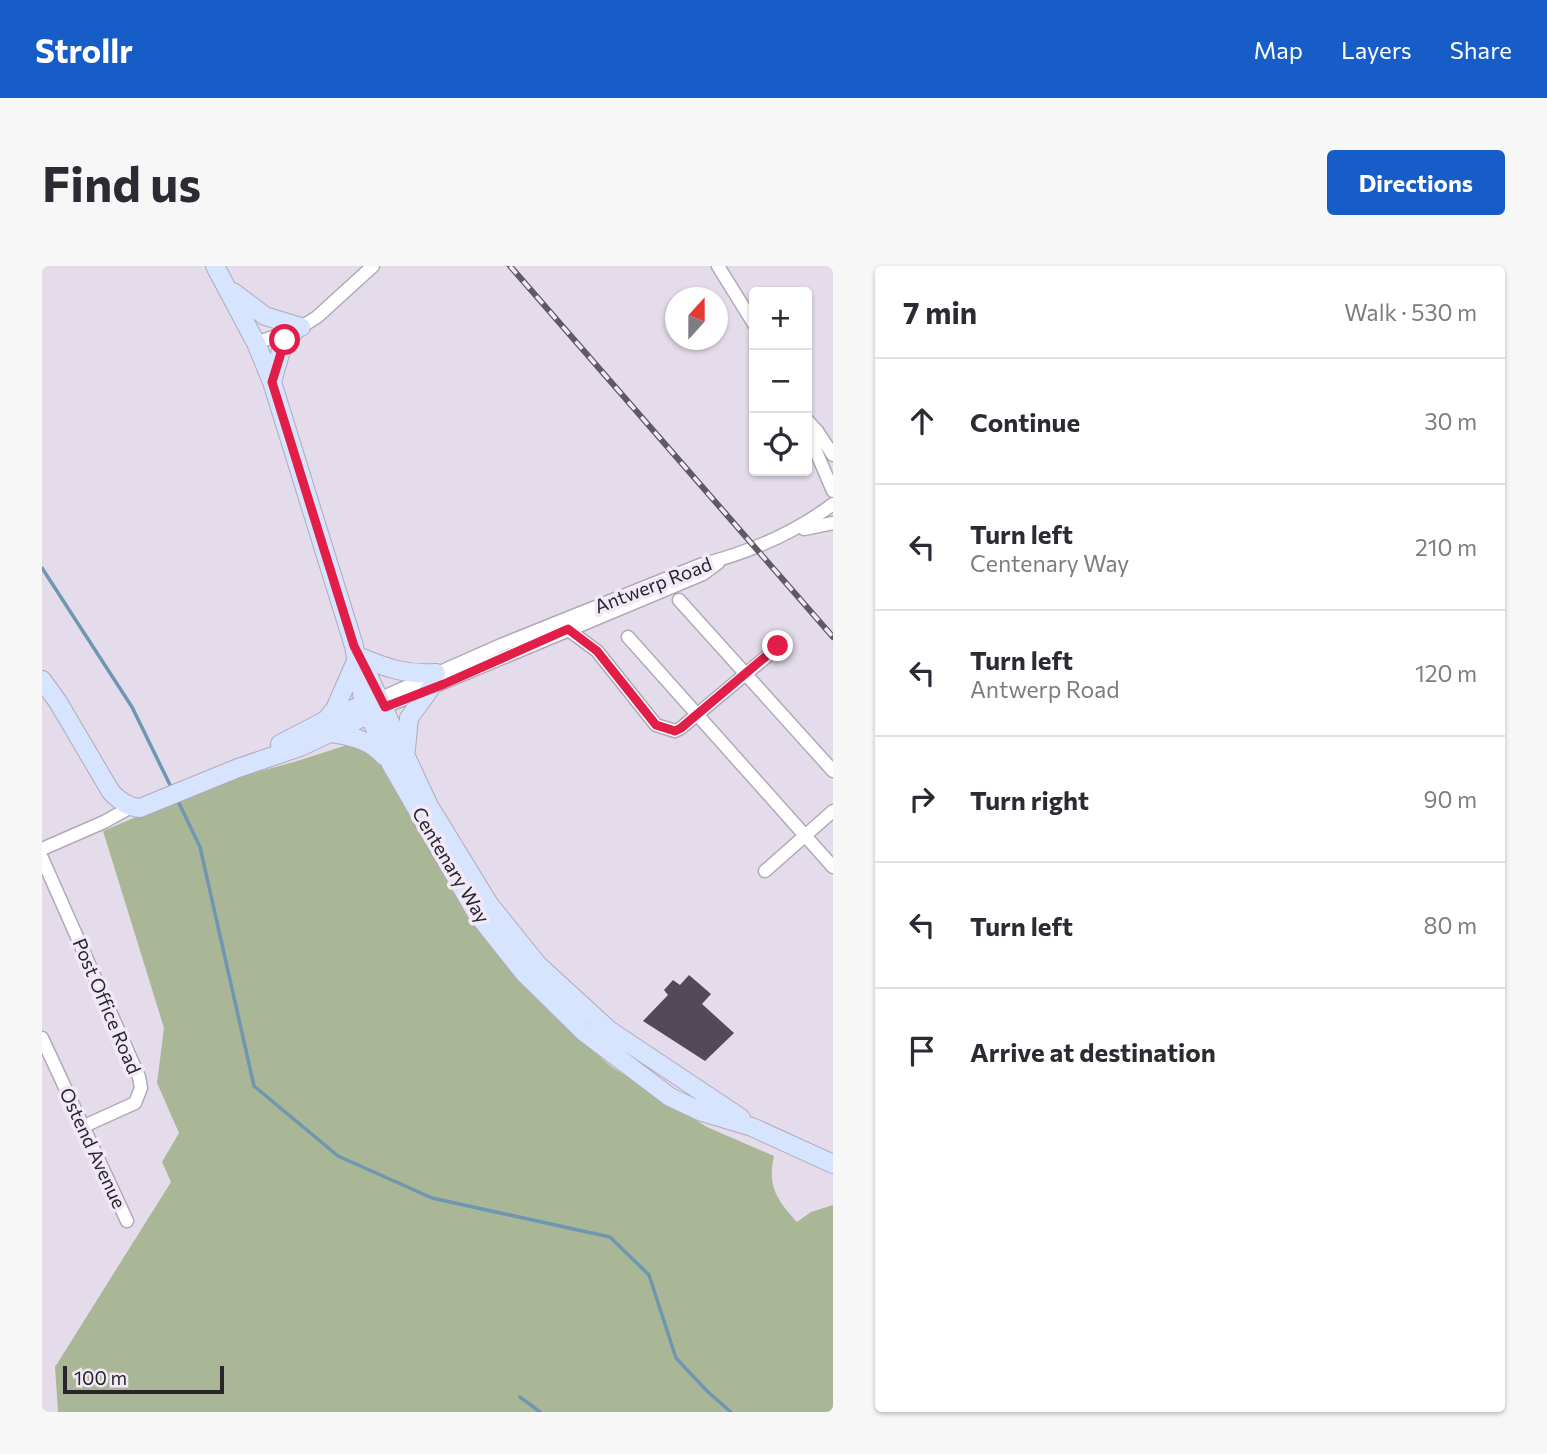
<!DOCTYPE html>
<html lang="en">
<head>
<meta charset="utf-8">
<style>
	:root { --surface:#fff; --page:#f7f7f7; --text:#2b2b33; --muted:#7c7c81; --line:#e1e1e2; --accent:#165dc8 }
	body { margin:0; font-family:Commissioner,sans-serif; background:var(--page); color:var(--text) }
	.controls { position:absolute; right:21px; top:21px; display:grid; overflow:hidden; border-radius:7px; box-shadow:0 2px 5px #0004 }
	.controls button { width:63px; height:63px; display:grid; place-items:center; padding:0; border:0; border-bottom:2px solid var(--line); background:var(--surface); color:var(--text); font:35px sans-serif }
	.compass { position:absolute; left:623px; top:21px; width:63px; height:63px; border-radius:50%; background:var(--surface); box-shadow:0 2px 5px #0004; rotate:21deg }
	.scale { position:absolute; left:21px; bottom:18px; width:161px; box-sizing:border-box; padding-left:7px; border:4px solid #29252b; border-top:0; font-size:19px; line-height:24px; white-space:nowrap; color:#29252b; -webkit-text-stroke:5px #f2e9f8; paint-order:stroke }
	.stop { position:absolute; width:21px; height:21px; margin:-16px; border:5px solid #e11d48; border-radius:50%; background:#fff }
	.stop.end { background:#e11d48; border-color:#fff; box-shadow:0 2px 7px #0008 }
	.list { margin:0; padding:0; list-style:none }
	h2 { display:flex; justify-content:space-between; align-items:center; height:91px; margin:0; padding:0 28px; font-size:30px }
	h2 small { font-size:23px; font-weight:400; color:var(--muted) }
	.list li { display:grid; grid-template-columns:46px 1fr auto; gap:21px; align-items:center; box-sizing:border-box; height:126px; padding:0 28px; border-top:2px solid var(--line) }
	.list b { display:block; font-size:26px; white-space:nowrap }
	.list p { margin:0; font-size:23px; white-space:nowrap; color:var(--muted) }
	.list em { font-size:23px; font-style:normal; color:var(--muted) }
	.icon { flex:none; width:38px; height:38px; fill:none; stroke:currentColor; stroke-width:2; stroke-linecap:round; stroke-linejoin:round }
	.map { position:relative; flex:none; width:791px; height:1146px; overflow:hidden; border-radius:7px }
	header { display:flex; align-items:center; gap:42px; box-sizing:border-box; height:98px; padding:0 35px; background:var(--accent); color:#fff }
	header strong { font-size:33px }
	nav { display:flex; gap:38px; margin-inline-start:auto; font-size:24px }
	.intro { display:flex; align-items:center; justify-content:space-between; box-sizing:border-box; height:168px; padding:0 42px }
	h1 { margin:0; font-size:49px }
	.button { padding:18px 32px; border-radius:7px; background:var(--accent); color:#fff; font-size:24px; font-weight:700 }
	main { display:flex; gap:42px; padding:0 42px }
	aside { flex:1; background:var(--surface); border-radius:7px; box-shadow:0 2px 5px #0004 }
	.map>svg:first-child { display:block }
</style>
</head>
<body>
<header>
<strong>Strollr</strong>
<nav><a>Map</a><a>Layers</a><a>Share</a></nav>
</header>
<div class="intro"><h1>Find us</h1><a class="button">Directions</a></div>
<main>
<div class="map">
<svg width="791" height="1146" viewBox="0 0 791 1146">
	<rect width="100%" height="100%" fill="#e5dceb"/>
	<!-- green -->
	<path fill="#aab797" d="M305 479H313L336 494 388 581 489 726 531 768 570 801 665 861 732 890C725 920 735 934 755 956L769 946 791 939V1146H16L13 1101 129 916 120 896 137 867 115 817 122 762 61 565 177 516 252 496Z"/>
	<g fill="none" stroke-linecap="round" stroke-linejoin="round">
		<!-- stream -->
		<path stroke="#6e97b2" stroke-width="3.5" d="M0 302 90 441 130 523
			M135 533 158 581 212 820 296 890 390 932 568 971 607 1009 634 1092 666 1126 689 1146
			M478 1131 498 1146"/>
	</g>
	<!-- building -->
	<path fill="#524a57" d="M647 709 669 728 660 738 692 767 663 795 601 755 626 729 622 724 631 714 638 719Z"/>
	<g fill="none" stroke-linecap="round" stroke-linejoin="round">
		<defs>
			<path id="street" d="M676 0 712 58
				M214 77 259 61 275 51 331 0
				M765 154 775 165 791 189
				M766 156V167L791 225
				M762 263 791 257
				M637 334 791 505
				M525 363 555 385 614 459 633 465 639 462 736 381
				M586 371 791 601
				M339 432 459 379 658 299C705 287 753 267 791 238
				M343 441 661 308 676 297
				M0 583 62 556 89 541
				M0 592 97 811 99 822 93 837 40 861
				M723 605 791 545
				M0 772 85 955"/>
			<path id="secondary" d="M173 0 214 77 230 116 312 380 322 438 349 498 435 648 482 707 542 766 628 831 660 846 710 861 791 898
				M191 26 223 50 259 61
				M230 116 240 81 252 66
				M318 391C344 402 365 409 394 407
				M319 394 387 540 447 638 496 699 567 764 699 852
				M0 414 16 436 69 526C77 534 85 541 98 542L196 502 258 481 336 444
				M284 454 293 443 314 395
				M289 467C309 470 328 474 342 490
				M238 478 284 454 330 435
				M364 483 367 452 388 423"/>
		</defs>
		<!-- street casing -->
		<use href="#street" stroke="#b2a9b8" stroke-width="15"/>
		<!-- secondary casing -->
		<use href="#secondary" stroke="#b2a9b8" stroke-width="20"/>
		<!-- street -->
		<use href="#street" stroke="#fff" stroke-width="12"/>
		<!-- secondary -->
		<use href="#secondary" stroke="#d6e4fd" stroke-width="18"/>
		<defs>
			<path id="rail" d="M468 0 791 371"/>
		</defs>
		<!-- rail casing -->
		<use href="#rail" stroke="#5f5a62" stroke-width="6"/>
		<!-- rail -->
		<use href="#rail" stroke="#f2e9f8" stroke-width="3.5" stroke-dasharray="10" stroke-linecap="butt"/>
	</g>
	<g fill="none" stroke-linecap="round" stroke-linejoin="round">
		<!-- route -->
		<path stroke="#e11d48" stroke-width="9" d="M243 74 230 116 312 380 343 441 402 418 526 363 555 385 614 459 633 465 639 462 736 380"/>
	</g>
	<g text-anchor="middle" stroke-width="7" stroke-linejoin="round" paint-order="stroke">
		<!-- street labels -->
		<g font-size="19" fill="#29252b" stroke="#f2e9f8">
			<text transform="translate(611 319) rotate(-21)" y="7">Antwerp Road</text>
			<text transform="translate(409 599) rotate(59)" y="7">Centenary Way</text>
			<text transform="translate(65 740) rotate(67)" y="7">Post Office Road</text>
			<text transform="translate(51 882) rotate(65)" y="7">Ostend Avenue</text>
		</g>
	</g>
</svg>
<div class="controls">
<button>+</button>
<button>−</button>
<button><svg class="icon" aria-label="locate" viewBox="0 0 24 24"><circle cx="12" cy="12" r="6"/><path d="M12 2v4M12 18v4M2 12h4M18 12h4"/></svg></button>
</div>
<svg class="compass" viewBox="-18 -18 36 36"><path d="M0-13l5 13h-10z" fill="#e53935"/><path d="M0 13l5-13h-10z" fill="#7c7c81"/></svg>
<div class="scale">100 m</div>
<div class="stop" style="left:243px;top:74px"></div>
<div class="stop end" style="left:736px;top:380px"></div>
</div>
<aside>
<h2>7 min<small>Walk · 530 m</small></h2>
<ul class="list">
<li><svg class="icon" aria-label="ahead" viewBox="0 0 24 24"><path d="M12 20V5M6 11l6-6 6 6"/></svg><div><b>Continue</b></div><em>30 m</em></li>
<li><svg class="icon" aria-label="left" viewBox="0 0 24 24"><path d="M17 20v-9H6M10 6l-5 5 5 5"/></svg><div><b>Turn left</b><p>Centenary Way</p></div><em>210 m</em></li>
<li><svg class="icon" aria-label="left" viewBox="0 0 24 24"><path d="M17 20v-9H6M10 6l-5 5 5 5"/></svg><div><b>Turn left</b><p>Antwerp Road</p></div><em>120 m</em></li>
<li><svg class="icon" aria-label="right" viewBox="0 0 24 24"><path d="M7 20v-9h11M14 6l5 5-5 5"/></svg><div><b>Turn right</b></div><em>90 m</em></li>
<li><svg class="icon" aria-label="left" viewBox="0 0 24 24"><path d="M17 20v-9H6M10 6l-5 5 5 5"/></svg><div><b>Turn left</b></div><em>80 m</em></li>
<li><svg class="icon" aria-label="arrive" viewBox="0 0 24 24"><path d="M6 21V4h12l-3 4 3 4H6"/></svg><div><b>Arrive at destination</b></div></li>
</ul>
</aside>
</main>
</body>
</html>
